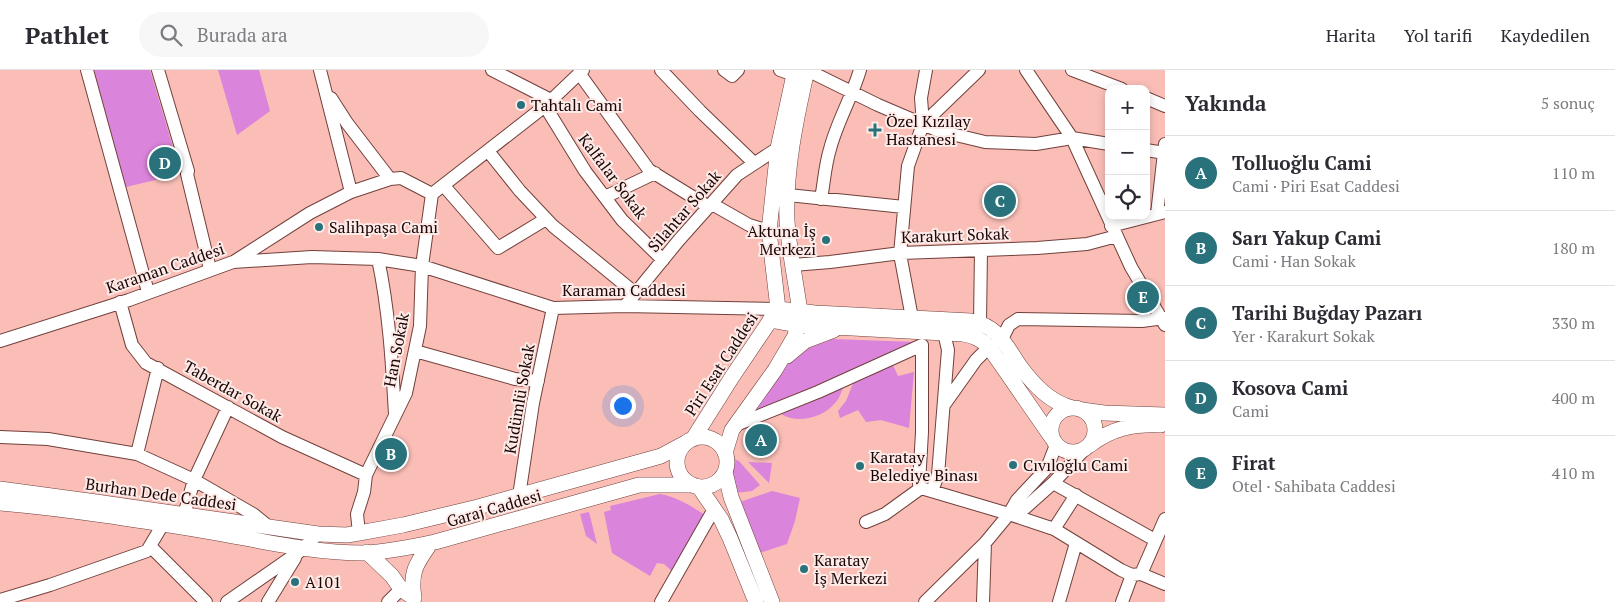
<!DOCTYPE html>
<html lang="tr">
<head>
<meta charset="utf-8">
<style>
	:root { --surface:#fff; --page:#f7f7f7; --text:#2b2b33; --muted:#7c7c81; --line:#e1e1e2; --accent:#29727b }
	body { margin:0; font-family:"PT Serif",serif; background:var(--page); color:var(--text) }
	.controls { position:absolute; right:15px; top:15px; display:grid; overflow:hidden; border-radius:10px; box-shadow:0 2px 8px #0003 }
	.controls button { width:45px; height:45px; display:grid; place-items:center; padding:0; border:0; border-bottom:1px solid var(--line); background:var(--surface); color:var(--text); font:25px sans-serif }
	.you { position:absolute; left:622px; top:335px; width:18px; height:18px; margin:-12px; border:4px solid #fff; border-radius:50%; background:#1a73e8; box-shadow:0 0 0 8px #1a73e833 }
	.badge { display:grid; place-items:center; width:32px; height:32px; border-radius:50%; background:var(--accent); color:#fff; font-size:16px; font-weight:700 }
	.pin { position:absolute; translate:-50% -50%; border:2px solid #fff; box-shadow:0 1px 5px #0006 }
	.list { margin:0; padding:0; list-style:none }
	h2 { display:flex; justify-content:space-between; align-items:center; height:65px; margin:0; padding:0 20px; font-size:21px }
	h2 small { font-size:16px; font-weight:400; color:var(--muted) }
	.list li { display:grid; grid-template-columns:32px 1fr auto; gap:15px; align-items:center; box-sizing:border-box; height:75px; padding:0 20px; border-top:1px solid var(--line) }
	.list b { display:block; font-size:19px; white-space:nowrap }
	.list p { margin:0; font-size:16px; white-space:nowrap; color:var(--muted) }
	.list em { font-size:16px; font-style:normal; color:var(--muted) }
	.icon { flex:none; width:28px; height:28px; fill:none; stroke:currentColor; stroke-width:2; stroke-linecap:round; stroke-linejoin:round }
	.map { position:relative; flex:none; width:1165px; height:532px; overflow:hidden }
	header { display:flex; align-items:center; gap:30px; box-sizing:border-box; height:70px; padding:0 25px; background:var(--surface); border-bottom:1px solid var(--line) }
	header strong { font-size:24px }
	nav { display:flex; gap:28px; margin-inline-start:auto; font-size:18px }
	.search { width:350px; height:45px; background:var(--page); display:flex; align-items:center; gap:12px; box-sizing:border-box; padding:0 18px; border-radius:28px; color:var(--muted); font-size:19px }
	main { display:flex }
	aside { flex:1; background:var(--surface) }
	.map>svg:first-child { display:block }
</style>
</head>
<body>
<header>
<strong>Pathlet</strong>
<div class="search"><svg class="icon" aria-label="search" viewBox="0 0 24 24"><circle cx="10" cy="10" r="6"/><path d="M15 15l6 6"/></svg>Burada ara</div>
<nav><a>Harita</a><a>Yol tarifi</a><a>Kaydedilen</a></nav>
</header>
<main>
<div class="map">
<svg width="1165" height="532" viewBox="0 0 1165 532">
	<rect width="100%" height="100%" fill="#fabeb7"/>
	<!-- green -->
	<path fill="#da84db" d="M94 0H150L181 104 126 117Z
		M218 0H259L270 41 237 65Z
		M833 269 915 272 751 347 788 294 809 278Z
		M892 293 898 306 914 302 909 358 881 350 866 352 858 340 840 348 838 341 846 331 854 311Z
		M844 315C842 321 839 329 835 333 823 348 797 354 781 344Z
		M734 389 739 391 760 415 752 421 735 423 732 403Z
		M748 392 772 393 769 413Z
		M772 421 800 428 795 451 787 474 757 484 737 433Z
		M660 424C677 427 691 436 705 445L674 503 664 494 657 493 650 506 612 483 604 442 611 440 610 436Z
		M589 442 597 474 586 466 580 444Z"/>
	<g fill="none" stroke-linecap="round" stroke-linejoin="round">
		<defs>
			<path id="minor" d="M87 0 148 222
				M158 0 188 101 187 104 210 199
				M320 0 351 122
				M492 0 551 30
				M661 0 700 41 754 93
				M724 0 732 6 738 0
				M780 0 794 5
				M807 0 878 35 939 61 985 72 1036 74 1072 68 1109 74
				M1026 0 1072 68 1131 197 1165 255
				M1072 0 1122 19
				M579 3 649 100 709 137
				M331 28 347 53 390 109
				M1146 28 1165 36
				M545 36 585 101 622 150 663 190
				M923 54 979 0
				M1146 80 1165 83
				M488 81 520 121 553 156 635 223
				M444 116 498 178 546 149
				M432 124 545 36 583 0
				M788 125 904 137
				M605 127 655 103
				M821 129C824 113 825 95 830 79 837 52 852 27 860 0
				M712 134 749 155 769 161
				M1157 144 1165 74
				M1111 156 1165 142
				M378 189C389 240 392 292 395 344
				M235 191 310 143 351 122 390 109 401 108 432 124
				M793 195 830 192 901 183 1037 178 1087 174 1117 166
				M120 232 132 275 146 293 282 367 366 405
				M625 236 679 170 737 105 778 78
				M912 248 900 184 908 96 923 54 921 28 926 0
				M980 253 981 180
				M1002 269 1009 255 1018 249 1142 251 1165 248
				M0 271 129 230 233 192 312 187 378 189 422 196 553 238 625 236 778 239
				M415 281 515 309 538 311
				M944 335 976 290 989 277
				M736 355 818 322 922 275V362L919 414 921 418 1009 444 1054 459 1121 500 1132 505 1141 504 1165 514
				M0 367 48 369 137 384 194 410 253 444 269 457
				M137 384 158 298
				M1053 413 1155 470
				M932 421 938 405 948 280 944 263
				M519 426 533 333 553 238
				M1009 444 1025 438 1053 413 1084 380
				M184 445 194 410 228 337
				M866 452 885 444 921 418
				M1054 459 1076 425
				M359 463 357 444 364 422 366 405 406 323 420 256 422 196 432 124
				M150 476 206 532
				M1141 504 1165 449
				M0 530 50 515 147 481 163 454
				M227 532 299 482 318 464
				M268 532 295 488
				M388 532 401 519
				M661 532 714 439
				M925 532 985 473
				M983 532 985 473 1009 444 1017 430 1047 398 1056 375
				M1059 532 1076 473
				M1122 532 1132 505"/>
			<path id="major" d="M778 239 815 243 971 251C998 256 1005 274 1019 295 1033 314 1050 333 1073 338
				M778 239 769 161 778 78 795 0
				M770 250 797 255 963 264C974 266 981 269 989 277L1052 368
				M787 286 805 271 834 260
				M1051 360a22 22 0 1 1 44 0a22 22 0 1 1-44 0Z
				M1082 340 1104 343 1165 345
				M677 392a25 25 0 1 1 50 0a25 25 0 1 1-50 0Z
				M693 369 732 307 776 242
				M1090 375C1112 358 1133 354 1161 355
				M725 383 732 360 775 300 795 266 800 242C796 212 789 181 787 151 785 100 796 49 807 0
				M725 402 731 427 772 532
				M699 417 721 449 730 468 756 532
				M0 419 96 432 318 464 347 465 359 463 403 455 478 437 661 386 687 372
				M0 433C69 439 138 450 206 461 259 470 311 483 364 483 388 482 412 477 435 472L639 415H693
				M367 482 392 506 401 519 414 528
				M414 528C410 502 416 494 430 474"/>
		</defs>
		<!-- minor casing -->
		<use href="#minor" stroke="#72403b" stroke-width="14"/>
		<!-- major casing -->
		<use href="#major" stroke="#72403b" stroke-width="16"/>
		<!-- minor -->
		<use href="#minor" stroke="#fff" stroke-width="12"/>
		<!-- major -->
		<use href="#major" stroke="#fff" stroke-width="15"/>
	</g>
	<!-- markers -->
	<g fill="#29727b" stroke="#feebe8" stroke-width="2">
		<circle cx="521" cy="35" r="5"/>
		<path d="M872.5 52.5h5v5h5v5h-5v5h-5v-5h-5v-5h5z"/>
		<circle cx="319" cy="157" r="5"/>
		<circle cx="826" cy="170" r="5"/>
		<circle cx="1013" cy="395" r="5"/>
		<circle cx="860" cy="396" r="5"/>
		<circle cx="804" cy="499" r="5"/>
		<circle cx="295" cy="512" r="5"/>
	</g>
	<g text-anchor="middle" stroke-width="4" stroke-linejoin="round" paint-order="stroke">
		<!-- poi labels -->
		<g font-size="16" fill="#180504" stroke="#feebe8" text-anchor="start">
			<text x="531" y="41">Tahtalı Cami</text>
			<text x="886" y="57">Özel Kızılay<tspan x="886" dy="18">Hastanesi</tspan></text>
			<text x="329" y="163">Salihpaşa Cami</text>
			<text x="816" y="167" text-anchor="end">Aktuna İş<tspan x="816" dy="18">Merkezi</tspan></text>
			<text x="870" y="393">Karatay<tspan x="870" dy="18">Belediye Binası</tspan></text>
			<text x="1023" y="401">Cıvıloğlu Cami</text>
			<text x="814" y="496">Karatay<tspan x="814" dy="18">İş Merkezi</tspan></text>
			<text x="305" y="518">A101</text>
		</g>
		<!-- street labels -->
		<g font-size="16" fill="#180504" stroke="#feebe8">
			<text transform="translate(613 106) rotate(53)" y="6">Kalfalar Sokak</text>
			<text transform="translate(684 141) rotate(-49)" y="6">Silahtar Sokak</text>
			<text transform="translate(955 165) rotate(-2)" y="6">Karakurt Sokak</text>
			<text transform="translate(165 198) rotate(-19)" y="6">Karaman Caddesi</text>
			<text x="624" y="226">Karaman Caddesi</text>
			<text transform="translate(396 280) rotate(-79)" y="6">Han Sokak</text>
			<text transform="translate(721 294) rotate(-57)" y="6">Piri Esat Caddesi</text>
			<text transform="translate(233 321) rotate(29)" y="6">Taberdar Sokak</text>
			<text transform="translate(519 329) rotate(-80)" y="6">Kudümlü Sokak</text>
			<text transform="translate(161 424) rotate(8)" y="6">Burhan Dede Caddesi</text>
			<text transform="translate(494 438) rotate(-16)" y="6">Garaj Caddesi</text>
		</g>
	</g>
</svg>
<div class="controls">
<button>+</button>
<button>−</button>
<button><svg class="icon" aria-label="locate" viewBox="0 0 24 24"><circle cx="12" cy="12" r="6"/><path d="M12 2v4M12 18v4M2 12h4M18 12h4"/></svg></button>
</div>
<div class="you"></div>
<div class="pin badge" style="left:761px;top:370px">A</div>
<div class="pin badge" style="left:391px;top:384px">B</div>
<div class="pin badge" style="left:1000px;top:131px">C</div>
<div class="pin badge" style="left:165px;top:93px">D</div>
<div class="pin badge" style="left:1143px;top:227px">E</div>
</div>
<aside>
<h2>Yakında<small>5 sonuç</small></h2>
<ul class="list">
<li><span class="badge">A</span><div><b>Tolluoğlu Cami</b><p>Cami · Piri Esat Caddesi</p></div><em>110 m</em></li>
<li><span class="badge">B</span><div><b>Sarı Yakup Cami</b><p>Cami · Han Sokak</p></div><em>180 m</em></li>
<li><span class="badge">C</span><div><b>Tarihi Buğday Pazarı</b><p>Yer · Karakurt Sokak</p></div><em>330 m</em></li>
<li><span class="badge">D</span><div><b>Kosova Cami</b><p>Cami</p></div><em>400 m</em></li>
<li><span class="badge">E</span><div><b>Firat</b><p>Otel · Sahibata Caddesi</p></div><em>410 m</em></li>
</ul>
</aside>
</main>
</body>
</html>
